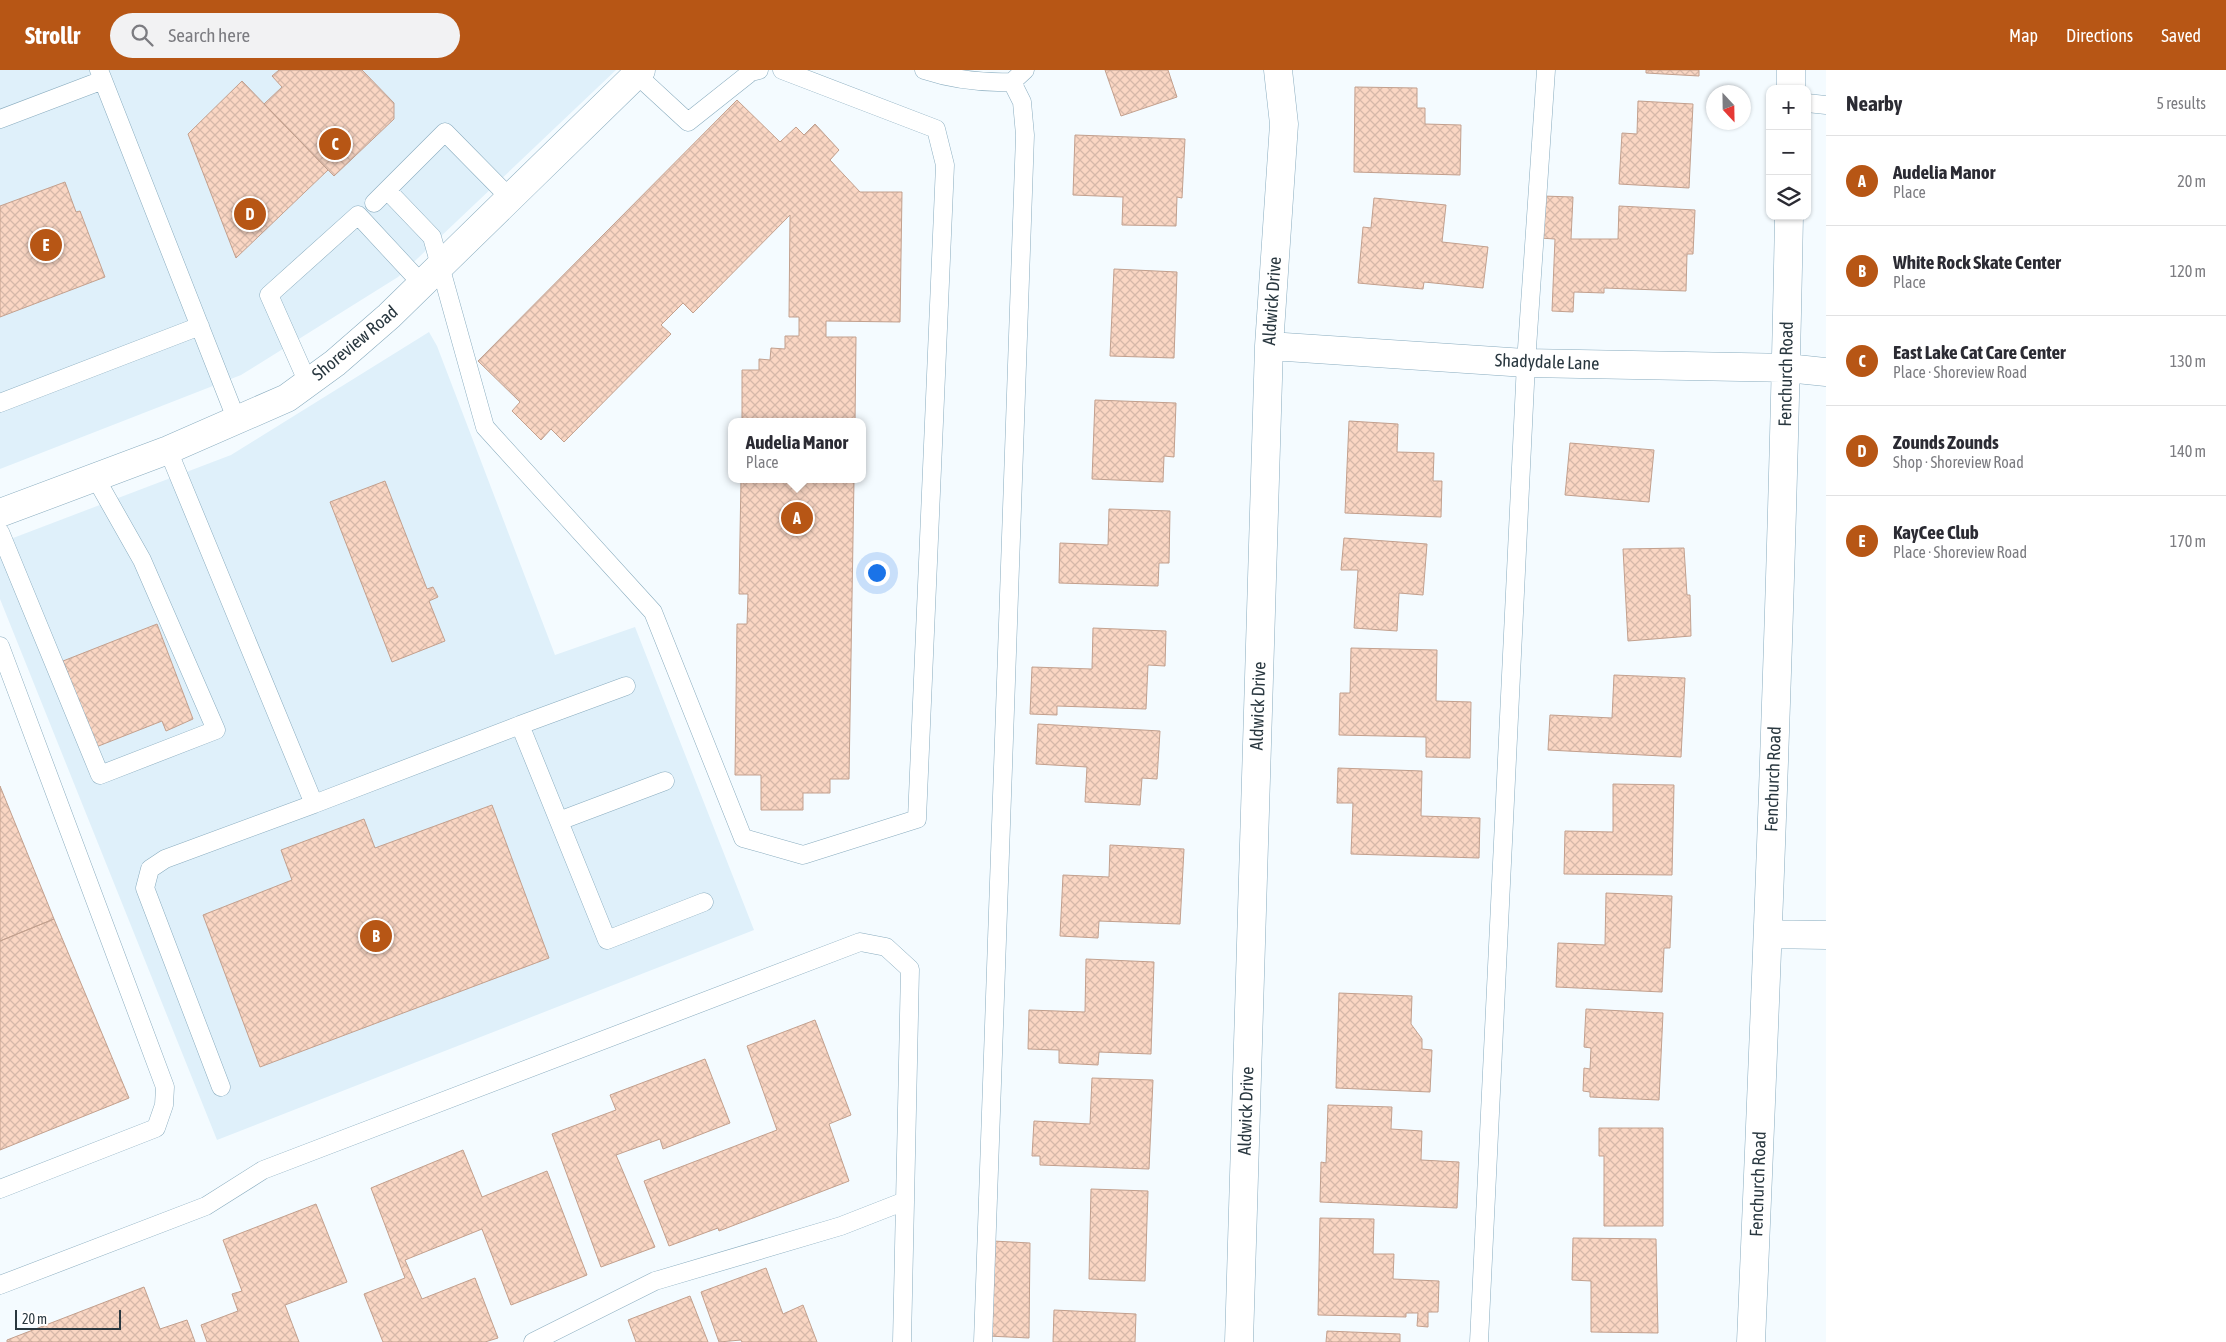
<!DOCTYPE html>
<html lang="en">
<head>
<meta charset="utf-8">
<style>
	:root { --surface:#fff; --page:#f2f2f3; --text:#2b2b33; --muted:#7c7c81; --line:#e1e1e2; --accent:#b75615 }
	body { margin:0; font-family:"Asap Condensed",sans-serif; background:var(--page); color:var(--text) }
	.controls { position:absolute; right:15px; top:15px; display:grid; overflow:hidden; border-radius:10px; box-shadow:0 1px 4px #0004 }
	.controls button { width:45px; height:45px; display:grid; place-items:center; padding:0; border:0; border-bottom:1px solid var(--line); background:var(--surface); color:var(--text); font:25px sans-serif }
	.compass { position:absolute; left:1706px; top:15px; width:45px; height:45px; border-radius:50%; background:var(--surface); box-shadow:0 1px 4px #0004; rotate:158deg }
	.scale { position:absolute; left:15px; bottom:12px; width:106px; box-sizing:border-box; padding-left:5px; border:2px solid #29373f; border-top:0; font-size:14px; line-height:18px; white-space:nowrap; color:#29373f; -webkit-text-stroke:4px #fff; paint-order:stroke }
	.you { position:absolute; left:876px; top:502px; width:18px; height:18px; margin:-12px; border:4px solid #fff; border-radius:50%; background:#1a73e8; box-shadow:0 0 0 8px #1a73e833 }
	.badge { display:grid; place-items:center; width:32px; height:32px; border-radius:50%; background:var(--accent); color:#fff; font-size:16px; font-weight:700 }
	.pin { position:absolute; translate:-50% -50%; border:2px solid #fff; box-shadow:0 1px 5px #0006 }
	.popup { position:absolute; left:728px; top:348px; width:138px; height:65px; box-sizing:border-box; display:grid; place-content:center; border-radius:10px; background:var(--surface); filter:drop-shadow(0 1px 4px #0005); font-size:16px; white-space:nowrap; color:var(--muted) }
	.popup b { font-size:19px; color:var(--text) }
	.popup::after { content:''; position:absolute; left:50%; top:100%; margin-left:-10px; border:10px solid transparent; border-top-color:var(--surface) }
	.list { margin:0; padding:0; list-style:none }
	h2 { display:flex; justify-content:space-between; align-items:center; height:65px; margin:0; padding:0 20px; font-size:21px }
	h2 small { font-size:16px; font-weight:400; color:var(--muted) }
	.list li { display:grid; grid-template-columns:32px 1fr auto; gap:15px; align-items:center; box-sizing:border-box; height:90px; padding:0 20px; border-top:1px solid var(--line) }
	.list b { display:block; font-size:19px; white-space:nowrap }
	.list p { margin:0; font-size:16px; white-space:nowrap; color:var(--muted) }
	.list em { font-size:16px; font-style:normal; color:var(--muted) }
	.icon { flex:none; width:28px; height:28px; fill:none; stroke:currentColor; stroke-width:2; stroke-linecap:round; stroke-linejoin:round }
	.map { position:relative; flex:none; width:1826px; height:1272px; overflow:hidden }
	header { display:flex; align-items:center; gap:30px; box-sizing:border-box; height:70px; padding:0 25px; background:var(--accent); color:#fff }
	header strong { font-size:24px }
	nav { display:flex; gap:28px; margin-inline-start:auto; font-size:18px }
	.search { width:350px; height:45px; background:var(--page); display:flex; align-items:center; gap:12px; box-sizing:border-box; padding:0 18px; border-radius:28px; color:var(--muted); font-size:19px }
	main { display:flex }
	aside { flex:1; background:var(--surface) }
	.map>svg:first-child { display:block }
</style>
</head>
<body>
<header>
<strong>Strollr</strong>
<div class="search"><svg class="icon" aria-label="search" viewBox="0 0 24 24"><circle cx="10" cy="10" r="6"/><path d="M15 15l6 6"/></svg>Search here</div>
<nav><a>Map</a><a>Directions</a><a>Saved</a></nav>
</header>
<main>
<div class="map">
<svg width="1826" height="1272" viewBox="0 0 1826 1272">
	<defs>
		<pattern id="building-cross-hatch" width="8" height="8" patternUnits="userSpaceOnUse" patternTransform="scale(1.25)"><rect width="8" height="8" fill="#fad6c3"/><path d="M0 0l8 8M0 8l8-8" fill="none" stroke="#d6b8a9"/></pattern>
	</defs>
	<rect width="100%" height="100%" fill="#f4fbff"/>
	<!-- built -->
	<path fill="#dff0fa" d="M0 0H616L398 207 241 305 0 399Z
		M429 262 437 276 555 585 635 557 754 860 217 1070 0 529V473L231 385Z"/>
	<!-- building -->
	<path fill="url(#building-cross-hatch)" stroke="#c2a08e" d="M279 0H362L394 33V49L334 106 264 34 282 17 272 6Z
		M1105 0H1168L1177 27 1121 46Z
		M1646 0H1699V6L1646 3Z
		M242 11 328 100 236 188 188 64Z
		M1355 17 1417 18V38H1425V54L1461 55 1460 105 1354 102Z
		M737 30 780 72 796 57 804 65 815 54 839 80 830 90 860 122H902L900 252 826 251V267H856L855 352H742V300H759V289L770 290 771 278 785 279V266H799V247H789L790 145 693 243 683 233 661 255 671 264 564 372 551 359 541 370 512 341 520 332 478 291Z
		M1638 31 1693 34 1689 118 1619 114 1622 63 1637 64Z
		M1075 65 1185 69 1182 128 1177 127 1176 156 1122 155 1123 127 1073 125Z
		M65 112 76 142 80 141 105 207 0 247V136Z
		M1542 126 1573 127 1571 169H1618L1619 136 1695 140 1693 184H1687L1686 221 1604 218V223L1574 222 1573 242 1552 241 1555 169 1540 168Z
		M1374 128 1446 135 1442 172 1488 177 1483 218 1424 212 1423 219 1358 213 1363 157 1371 158Z
		M1114 199 1177 202 1174 288 1110 286Z
		M1095 330 1176 333 1174 387 1164 386 1163 412 1092 409Z
		M1349 351 1398 354 1397 382 1434 383 1433 411H1442L1441 447 1345 443Z
		M1570 373 1654 380 1649 432 1565 425Z
		M741 409H854L849 709H830V723H803V740H761V705H735L737 554H747L748 524H739Z
		M385 411 427 519 433 517 438 527 429 531 445 571 392 592 330 432Z
		M1109 439 1170 441 1169 493H1159L1158 516 1059 513 1060 473 1108 475Z
		M1344 468 1427 474 1423 525 1399 523 1397 561 1354 558 1358 500H1341Z
		M1684 478 1687 525H1690L1691 566 1628 571 1623 479Z
		M157 554 193 649 166 661 162 651 96 677 63 591Z
		M1093 558 1166 561 1165 596 1148 595 1146 639 1057 636V645L1030 644 1032 597 1092 599Z
		M1351 578 1437 580 1436 631 1471 632 1470 688 1426 687V667L1339 665 1340 623H1350Z
		M1614 605 1685 608 1681 687 1548 680 1550 645 1612 648Z
		M1038 654 1160 661 1157 709 1142 708 1140 735 1085 732 1087 697 1036 694Z
		M1338 698 1422 701 1421 746 1480 748 1479 788 1351 784 1353 733H1337Z
		M1613 714 1674 715 1672 805 1564 804 1565 761 1613 762Z
		M0 716 54 849 0 871Z
		M492 735 549 888 260 997 203 845 292 810 281 780 364 749 375 778Z
		M1110 775 1184 779 1180 854 1099 851 1098 868 1060 866 1063 805 1109 807Z
		M1606 823 1672 826 1670 878H1664L1662 922 1556 917 1558 873 1605 875Z
		M54 849 129 1028 0 1080V871Z
		M1086 889 1154 892 1151 984 1099 982 1098 995 1059 993V980L1028 979 1029 940 1085 942Z
		M1339 923 1412 926 1411 954 1422 969V979L1432 980 1430 1022 1336 1018Z
		M1586 939 1663 943 1659 1030 1590 1027V1022L1583 1021 1584 998 1590 999 1591 978 1584 977Z
		M815 950 851 1045 829 1054 849 1111 719 1161 718 1158 669 1176 644 1111 777 1060 747 976Z
		M705 989 730 1053 663 1079 660 1069 616 1085 655 1177 601 1197 552 1064 616 1040 610 1025Z
		M1092 1008 1153 1010 1149 1099 1040 1095V1086H1032L1034 1051 1090 1054Z
		M1328 1035 1392 1037 1391 1059 1422 1061 1421 1090 1459 1092 1457 1138 1320 1132 1321 1092 1326 1093Z
		M1599 1058H1663V1156H1604V1086H1599Z
		M463 1080 482 1127 547 1101 587 1205 511 1235 482 1159 405 1190 422 1229 475 1208 498 1268 485 1272H383L364 1224 405 1208 371 1118Z
		M1091 1119 1148 1121 1145 1211 1089 1209Z
		M316 1134 347 1212 285 1235 299 1272H207L201 1255 238 1241 232 1224 242 1221 223 1170Z
		M1320 1148 1374 1149 1373 1184H1394L1393 1209 1439 1211 1438 1242H1428V1257L1417 1256 1418 1243H1406V1247L1318 1245Z
		M1573 1168 1656 1169 1658 1263 1591 1262V1211L1572 1210Z
		M993 1171 1030 1173 1029 1268 988 1266Z
		M766 1198 783 1244 803 1235 817 1272H742L741 1270 719 1272 701 1222Z
		M144 1217 160 1259 187 1250 195 1272H7V1270Z
		M690 1226 708 1272H636L628 1250Z
		M1054 1240 1136 1244 1135 1272H1053Z
		M1327 1261 1400 1264V1272H1326Z"/>
	<g fill="none" stroke-linecap="round" stroke-linejoin="round">
		<defs>
			<path id="service" d="M99 0 237 351
				M924 0C954 10 981 13 1012 12L1025 0
				M637 5 688 52 751 2 759 0
				M1807 33 1826 35
				M0 49 103 10
				M387 120 432 167 485 357 653 542 743 768 803 785 917 749 945 95 936 59 782 0
				M374 133 445 62 510 128
				M308 313 269 225 358 145 422 214
				M0 333 200 256
				M168 380 314 734 165 789 150 799 145 818 221 1017
				M0 462 100 705 216 660 142 490 95 407
				M0 576 165 1017 164 1035 156 1058 0 1119
				M520 655 626 616
				M314 734 520 655 607 870 704 832
				M559 751 665 711
				M0 1215 206 1136 263 1100 860 872 886 877 910 899 902 1272
				M533 1272 655 1211 841 1156 905 1131
				M983 1272 1025 65 1022 32 1012 12
				M1479 1272 1526 293 1546 0"/>
			<path id="minor" d="M1791 19V0
				M1269 276 1526 293 1787 298 1826 302
				M1768 864 1826 865
				M1239 1272 1269 276 1284 54 1278 0
				M1751 1272C1767 897 1782 522 1789 146"/>
			<path id="tertiary" d="M0 443 168 380 287 328 335 293 389 246 641 0"/>
		</defs>
		<!-- service casing -->
		<use href="#service" stroke="#89acbf" stroke-width="19"/>
		<!-- minor casing -->
		<use href="#minor" stroke="#89acbf" stroke-width="29"/>
		<!-- tertiary casing -->
		<use href="#tertiary" stroke="#89acbf" stroke-width="29"/>
		<!-- service -->
		<use href="#service" stroke="#fff" stroke-width="18"/>
		<!-- minor -->
		<use href="#minor" stroke="#fff" stroke-width="28"/>
		<!-- tertiary -->
		<use href="#tertiary" stroke="#fff" stroke-width="28"/>
	</g>
	<g text-anchor="middle" stroke-width="5" stroke-linejoin="round" paint-order="stroke">
		<!-- street labels -->
		<g font-size="18" fill="#29373f" stroke="#fff">
			<text transform="translate(1272 231) rotate(-86)" y="6">Aldwick Drive</text>
			<text transform="translate(355 273) rotate(-40)" y="6">Shoreview Road</text>
			<text transform="translate(1547 292) rotate(2)" y="6">Shadydale Lane</text>
			<text transform="translate(1786 304) rotate(-89)" y="6">Fenchurch Road</text>
			<text transform="translate(1258 636) rotate(-88)" y="6">Aldwick Drive</text>
			<text transform="translate(1773 709) rotate(-88)" y="6">Fenchurch Road</text>
			<text transform="translate(1246 1041) rotate(-88)" y="6">Aldwick Drive</text>
			<text transform="translate(1758 1114) rotate(-88)" y="6">Fenchurch Road</text>
		</g>
	</g>
</svg>
<div class="controls">
<button>+</button>
<button>−</button>
<button><svg class="icon" aria-label="layers" viewBox="0 0 24 24"><path d="M12 4l9 5-9 5-9-5zM3 14l9 5 9-5"/></svg></button>
</div>
<svg class="compass" viewBox="-18 -18 36 36"><path d="M0-13l5 13h-10z" fill="#e53935"/><path d="M0 13l5-13h-10z" fill="#7c7c81"/></svg>
<div class="scale">20 m</div>
<div class="you"></div>
<div class="pin badge" style="left:797px;top:448px">A</div>
<div class="popup"><b>Audelia Manor</b>Place</div>
<div class="pin badge" style="left:376px;top:866px">B</div>
<div class="pin badge" style="left:335px;top:74px">C</div>
<div class="pin badge" style="left:250px;top:144px">D</div>
<div class="pin badge" style="left:46px;top:175px">E</div>
</div>
<aside>
<h2>Nearby<small>5 results</small></h2>
<ul class="list">
<li><span class="badge">A</span><div><b>Audelia Manor</b><p>Place</p></div><em>20 m</em></li>
<li><span class="badge">B</span><div><b>White Rock Skate Center</b><p>Place</p></div><em>120 m</em></li>
<li><span class="badge">C</span><div><b>East Lake Cat Care Center</b><p>Place · Shoreview Road</p></div><em>130 m</em></li>
<li><span class="badge">D</span><div><b>Zounds Zounds</b><p>Shop · Shoreview Road</p></div><em>140 m</em></li>
<li><span class="badge">E</span><div><b>KayCee Club</b><p>Place · Shoreview Road</p></div><em>170 m</em></li>
</ul>
</aside>
</main>
</body>
</html>
